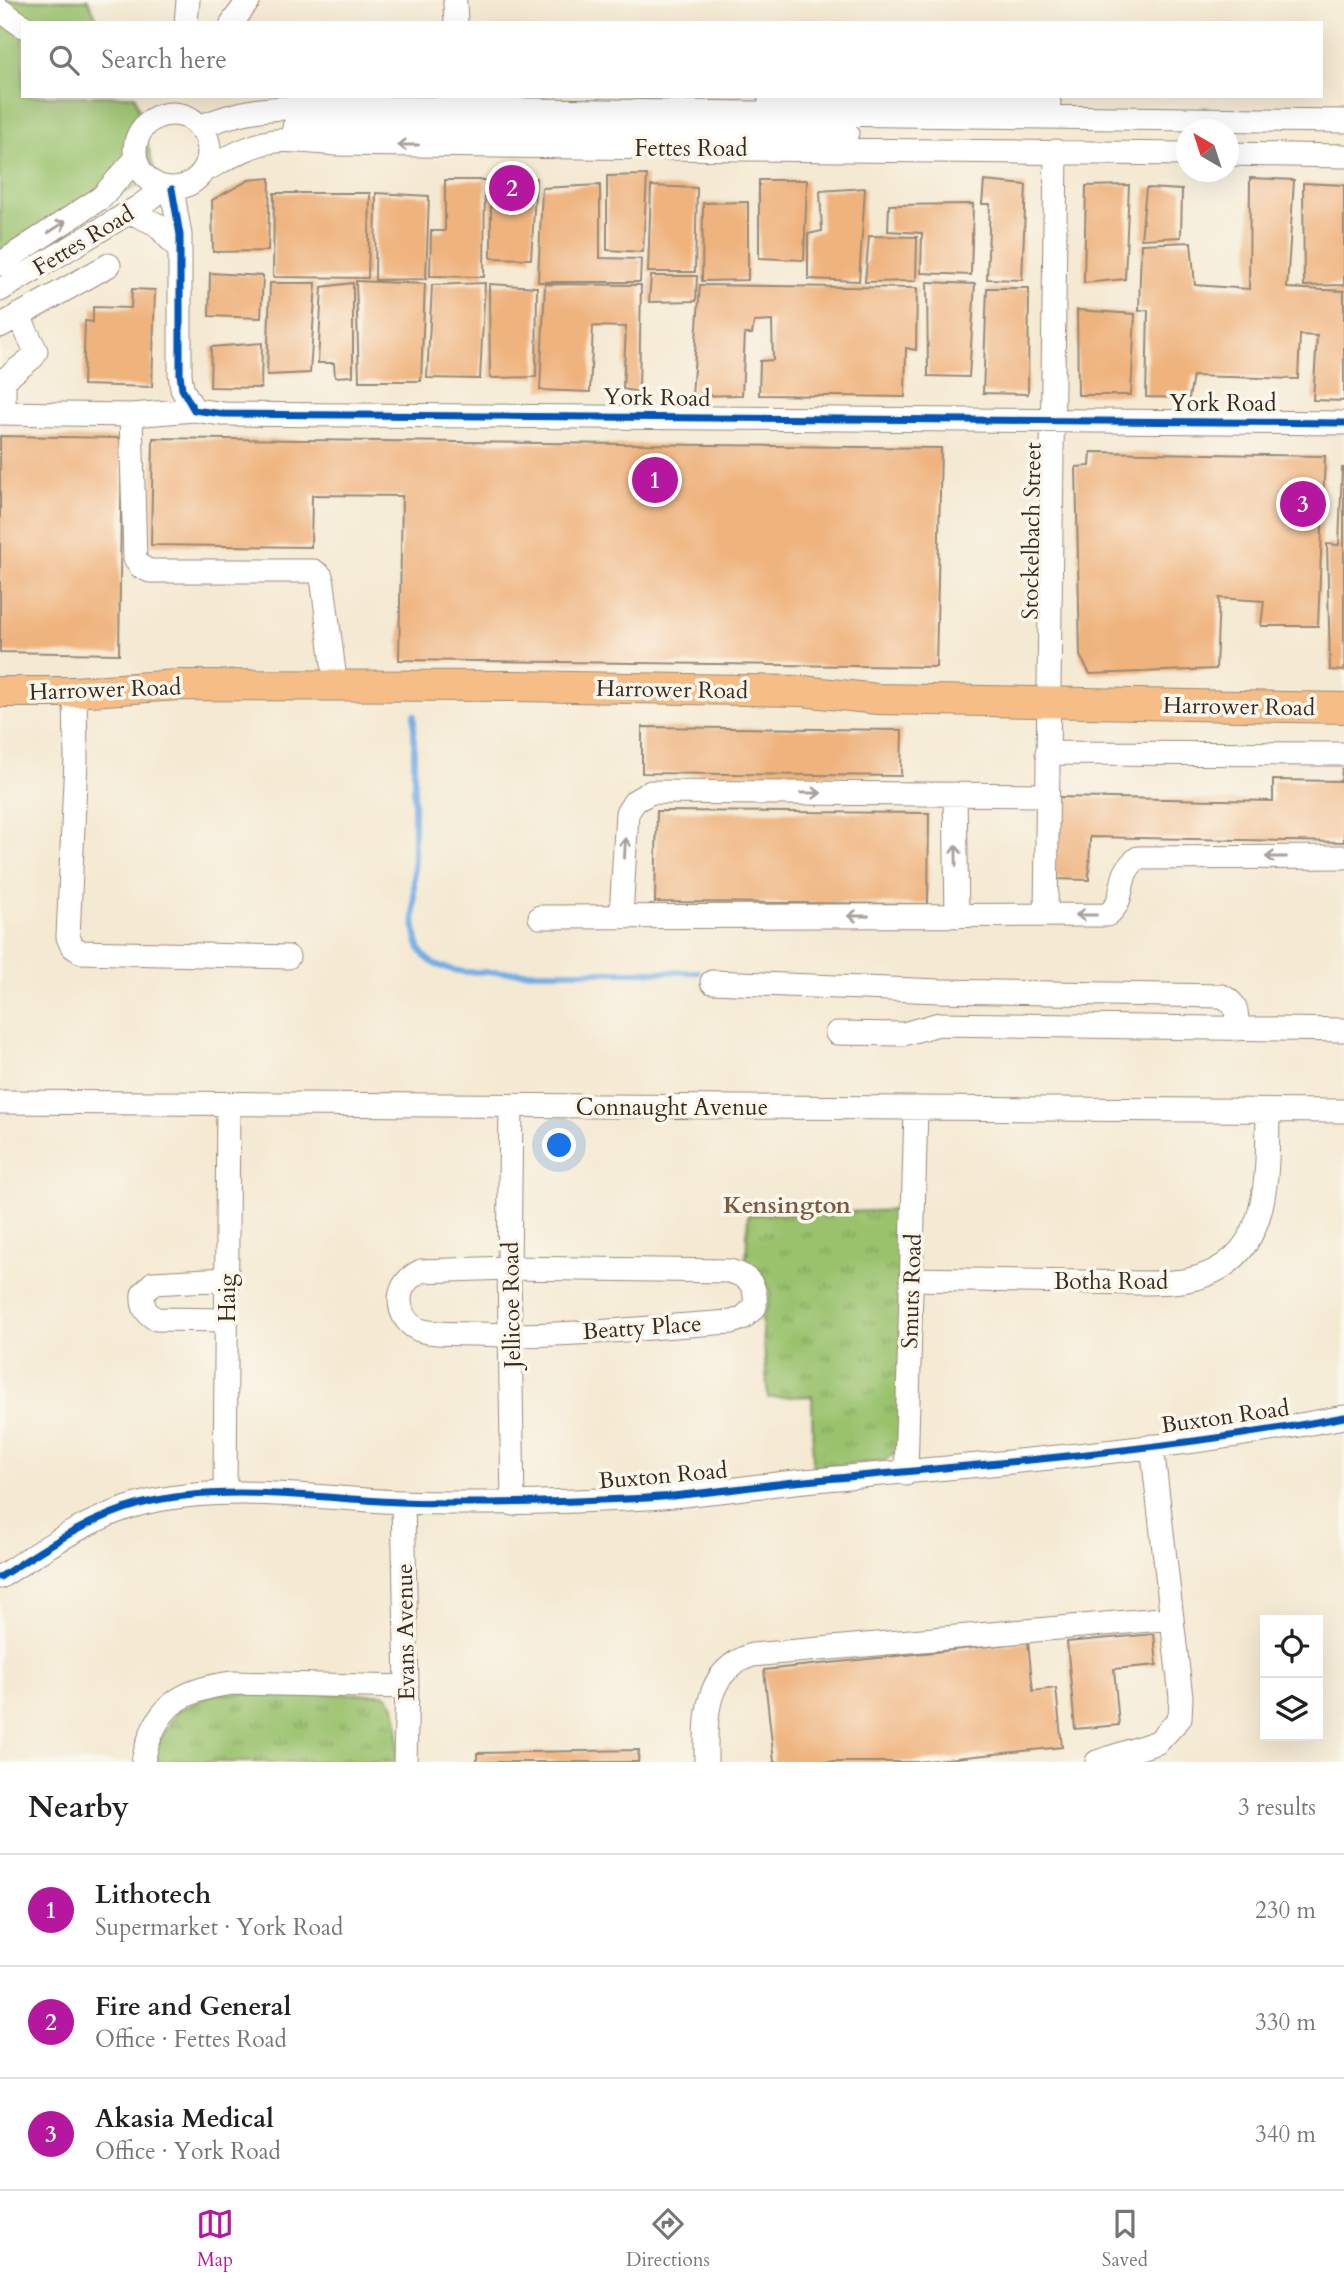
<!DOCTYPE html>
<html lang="en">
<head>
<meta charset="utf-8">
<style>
	:root { --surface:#fff; --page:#f2f2f2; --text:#222; --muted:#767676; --line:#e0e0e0; --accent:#b5179e }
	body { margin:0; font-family:Cardo,serif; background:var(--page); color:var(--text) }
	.controls { position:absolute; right:21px; bottom:21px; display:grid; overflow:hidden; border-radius:0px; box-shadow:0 7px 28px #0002 }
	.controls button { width:63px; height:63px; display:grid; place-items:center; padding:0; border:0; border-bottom:2px solid var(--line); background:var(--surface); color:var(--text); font:35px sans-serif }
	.compass { position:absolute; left:1176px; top:119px; width:63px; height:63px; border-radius:50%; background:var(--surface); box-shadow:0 7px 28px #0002; rotate:321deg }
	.you { position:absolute; left:560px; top:1146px; width:24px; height:24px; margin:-18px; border:5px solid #fff; border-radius:50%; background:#1a73e8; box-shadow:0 0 0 10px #1a73e833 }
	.badge { display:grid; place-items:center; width:46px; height:46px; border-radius:50%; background:var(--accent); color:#fff; font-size:23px; font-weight:700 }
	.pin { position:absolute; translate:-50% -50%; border:4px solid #fff; box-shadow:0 2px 7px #0006 }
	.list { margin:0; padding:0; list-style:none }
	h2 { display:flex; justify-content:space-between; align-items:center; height:91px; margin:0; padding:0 28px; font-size:30px }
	h2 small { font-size:23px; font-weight:400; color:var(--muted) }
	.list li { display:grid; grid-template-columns:46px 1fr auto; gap:21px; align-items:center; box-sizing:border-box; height:112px; padding:0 28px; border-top:2px solid var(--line) }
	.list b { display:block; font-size:26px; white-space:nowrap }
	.list p { margin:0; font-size:23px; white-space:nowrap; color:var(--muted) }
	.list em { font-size:23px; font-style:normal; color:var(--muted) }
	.icon { flex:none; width:38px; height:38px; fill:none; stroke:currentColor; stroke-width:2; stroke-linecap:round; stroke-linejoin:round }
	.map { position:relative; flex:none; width:1344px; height:1762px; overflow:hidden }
	.search { position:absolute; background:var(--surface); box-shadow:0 7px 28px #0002; left:21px; right:21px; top:21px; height:77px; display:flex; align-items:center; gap:18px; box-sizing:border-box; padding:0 24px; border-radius:0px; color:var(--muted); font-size:26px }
	.sheet { height:427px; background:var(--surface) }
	nav { display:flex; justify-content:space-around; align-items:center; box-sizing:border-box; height:98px; border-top:2px solid var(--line); background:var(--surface); font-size:19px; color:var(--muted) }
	nav a { display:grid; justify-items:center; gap:4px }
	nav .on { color:var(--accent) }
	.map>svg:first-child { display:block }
</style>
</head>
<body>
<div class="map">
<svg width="1344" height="1762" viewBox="0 0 1344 1762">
	<defs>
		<pattern id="park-tufts" width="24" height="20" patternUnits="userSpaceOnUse" patternTransform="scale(1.75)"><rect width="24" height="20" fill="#9ac26d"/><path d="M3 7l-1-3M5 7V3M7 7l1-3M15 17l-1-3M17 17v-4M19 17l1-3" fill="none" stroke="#7f9e59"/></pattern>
	</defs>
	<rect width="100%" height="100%" fill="#fbf7ec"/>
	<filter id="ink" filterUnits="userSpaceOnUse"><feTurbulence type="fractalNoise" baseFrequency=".0143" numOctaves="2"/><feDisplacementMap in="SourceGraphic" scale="14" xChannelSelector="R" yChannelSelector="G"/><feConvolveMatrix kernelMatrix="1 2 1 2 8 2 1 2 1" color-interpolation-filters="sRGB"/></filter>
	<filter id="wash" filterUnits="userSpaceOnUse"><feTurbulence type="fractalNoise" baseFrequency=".00686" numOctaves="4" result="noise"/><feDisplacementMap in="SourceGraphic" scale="28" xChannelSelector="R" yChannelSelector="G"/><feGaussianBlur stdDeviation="1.57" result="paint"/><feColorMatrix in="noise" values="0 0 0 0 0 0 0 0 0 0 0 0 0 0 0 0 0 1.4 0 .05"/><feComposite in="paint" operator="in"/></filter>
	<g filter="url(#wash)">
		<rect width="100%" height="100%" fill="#f4e9d2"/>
		<!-- grass -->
		<path fill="#9ac26d" stroke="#6a7646" stroke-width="2" d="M0 0H88L99 23H23V96H135L156 177 0 255Z"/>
		<!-- park -->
		<path fill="url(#park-tufts)" stroke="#6a7646" stroke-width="2" d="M901 1210 900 1446 897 1451 884 1461 813 1467 812 1396 768 1398 762 1318 768 1305 770 1293 762 1273 746 1262 748 1215Z
			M216 1693 384 1694C404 1707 397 1740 397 1762H154L156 1747 177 1711Z"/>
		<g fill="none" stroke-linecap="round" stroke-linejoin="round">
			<!-- stream -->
			<path stroke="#75aee5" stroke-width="6" d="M414 715V916C416 956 424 965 464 972H698"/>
		</g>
		<g id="blocks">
			<!-- building -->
			<path fill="#efb37e" d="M647 175 643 252 607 250V176Z
				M270 178 268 251 213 252 212 200 249 180Z
				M491 178H536L531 259 491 258Z
				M1250 178 1294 180 1287 288 1344 291V401L1313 400 1317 336 1300 335 1298 379 1193 376 1189 398 1146 397 1148 310 1139 311 1141 244 1191 242 1195 285 1249 289Z
				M445 180H485L484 277 430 276 431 231H445Z
				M759 180H807L804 260 759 258Z
				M984 181 1026 185 1022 280 987 279 990 204H982Z
				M1303 183 1344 185V285L1304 286Z
				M600 185V258L641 259 640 282H538L542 188Z
				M1129 185 1125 279 1084 283 1086 186Z
				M651 186 697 188 695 272H648Z
				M865 188 859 281 808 279V234L822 231 820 191Z
				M1146 188 1182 190 1181 237 1141 239Z
				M274 193H370L368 278 273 277Z
				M376 193 429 196 426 279 375 280Z
				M748 202V280L702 281 703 203Z
				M973 204 971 275 921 273 922 233 888 231 889 205Z
				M869 236 917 237 916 281 865 282Z
				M210 273 263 276 261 318 209 316Z
				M651 276H697L696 301 649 302Z
				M356 281 425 284 421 381H359Z
				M927 282 975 284 969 377 928 376Z
				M270 283H316L310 373 267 375Z
				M353 283V376L335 377 334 363H318L322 287Z
				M485 283 480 379 427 378 432 285Z
				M489 284 537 287 536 377 490 378Z
				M545 284 641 285 639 392 623 389 626 327 593 326 590 392 540 390Z
				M700 285 917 288 916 350 906 348 905 397 759 395 760 361 773 360 772 321 754 322 752 334H745L742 395 692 396Z
				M987 288H1029L1028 394 983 393Z
				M132 289 155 290 152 387 83 385 85 321 93 322V307L131 308Z
				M1077 310 1135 314 1131 395H1078Z
				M262 343 261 388 210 387 211 347Z
				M0 436 122 438 119 654 0 652Z
				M153 438 941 448 936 667 399 660 402 496 312 495 311 547 151 545Z
				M1091 452 1325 456 1318 626H1261L1264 601 1219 598 1216 669 1090 674 1080 656 1076 467 1090 466Z
				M1342 468H1344V671L1330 670 1327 544 1339 545Z
				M642 727 902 730 901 776 642 773Z
				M1342 769H1344V842L1090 837 1089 880 1055 879 1058 797 1273 801V780L1341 781Z
				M657 811 929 813 928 904 655 902Z
				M1154 1634 1157 1665 1114 1669 1119 1725 1075 1729 1067 1642Z
				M1028 1642 1033 1691 1056 1688 1062 1747 917 1762H774L764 1670Z
				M639 1750 638 1762H477V1753Z"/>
		</g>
	</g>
	<g filter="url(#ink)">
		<use href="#blocks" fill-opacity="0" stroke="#988a78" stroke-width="2"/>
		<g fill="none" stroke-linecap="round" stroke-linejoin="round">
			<defs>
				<path id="minor" d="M455 3 456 23
					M0 10 23 26
					M186 23 188 0
					M232 23 249 0
					M769 96 963 98 1049 102
					M135 151a37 37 0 1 1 74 0a37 37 0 1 1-74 0Z
					M199 127C244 109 267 108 315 107L1344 121
					M294 127 847 133
					M1228 154 1344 156
					M203 171C225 160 249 144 275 141 295 139 316 143 336 144L1186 154
					M172 189 180 235V374L182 389 194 410 223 414 1344 423
					M130 212 156 224 180 250
					M0 264 102 197 135 160
					M0 290 140 206 164 188
					M0 326 109 265
					M0 413 131 415 135 559 141 567 150 571H314L321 576 323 584 334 672
					M4 413V380L33 357 36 351 18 315
					M131 415 194 410
					M75 692 76 759 68 937 72 946 81 952 288 957
					M1047 753 1344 754
					M955 794 957 916
					M1046 914 1056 151
					M621 916 627 813 635 801 651 792 1046 795
					M540 917 1107 915C1129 899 1114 875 1138 858L1344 857
					M712 982 940 991 1222 996C1238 1004 1237 1012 1237 1029
					M837 1033 903 1034 939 1024 1344 1030
					M0 1102 1344 1111
					M511 1106 509 1268 513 1504
					M509 1268 729 1271C750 1276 757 1286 755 1307L743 1318 732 1322C647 1327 561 1338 476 1334 459 1333 439 1335 423 1331 408 1327 400 1314 400 1299 401 1285 409 1277 421 1271Z
					M226 1279 153 1283 143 1294C142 1306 145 1313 156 1319L227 1320
					M911 1279 1139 1283C1155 1283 1172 1283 1188 1280 1272 1263 1267 1178 1268 1111
					M906 1474 916 1108
					M225 1493 228 1104
					M403 1502 407 1687 405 1762
					M0 1577C44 1549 88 1518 140 1504 222 1483 316 1498 400 1502 483 1505 565 1502 647 1498 700 1495 752 1486 805 1481 985 1464 1166 1451 1344 1417
					M143 1762C154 1707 179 1690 232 1683L407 1687
					M706 1762C706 1719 703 1671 752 1655L1172 1618
					M1097 1762 1158 1742 1180 1718 1181 1697 1152 1446"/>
				<path id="major" d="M0 692H75L178 685 513 686 802 691 878 699 1344 708"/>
			</defs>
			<!-- minor casing -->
			<use href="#minor" stroke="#988a78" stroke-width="25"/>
			<!-- major casing -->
			<use href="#major" stroke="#988a78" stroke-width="32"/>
			<!-- minor -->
			<use href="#minor" stroke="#fff" stroke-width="23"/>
			<!-- major -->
			<use href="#major" stroke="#f6be86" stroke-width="30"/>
			<defs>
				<path id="cycleway" d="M172 189 180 235V374L182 389 194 410 223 414 1344 423
					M0 1577C44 1549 88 1518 140 1504 222 1483 316 1498 400 1502 483 1505 565 1502 647 1498 700 1495 752 1486 805 1481 985 1464 1166 1451 1344 1417"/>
			</defs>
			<!-- cycleway casing -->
			<use href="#cycleway" stroke="#fbf7ec" stroke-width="11"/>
			<!-- cycleway -->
			<use href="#cycleway" stroke="#0057b8" stroke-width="7"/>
		</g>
		<!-- one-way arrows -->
		<defs><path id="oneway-shaft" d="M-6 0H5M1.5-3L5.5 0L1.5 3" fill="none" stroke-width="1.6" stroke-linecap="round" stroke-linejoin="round" transform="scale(1.75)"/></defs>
		<g stroke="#a79f9a">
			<use href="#oneway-shaft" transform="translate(408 145) rotate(-180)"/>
			<use href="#oneway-shaft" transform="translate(57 227) rotate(-33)"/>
			<use href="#oneway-shaft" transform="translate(811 793)"/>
			<use href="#oneway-shaft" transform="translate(625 848) rotate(-87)"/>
			<use href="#oneway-shaft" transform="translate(956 855) rotate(-91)"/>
			<use href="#oneway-shaft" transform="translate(1276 857) rotate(-180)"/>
			<use href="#oneway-shaft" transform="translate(1086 915) rotate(-180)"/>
			<use href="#oneway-shaft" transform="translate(858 916) rotate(180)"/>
		</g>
	</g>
	<g text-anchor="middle" stroke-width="7" stroke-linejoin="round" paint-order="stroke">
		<!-- street labels -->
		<g font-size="23" fill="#3b2a1e" stroke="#fbf7ec">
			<text x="691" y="156">Fettes Road</text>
			<text transform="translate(83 240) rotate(-31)" y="8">Fettes Road</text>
			<text transform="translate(657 397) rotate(1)" y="8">York Road</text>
			<text x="1223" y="411">York Road</text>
			<text transform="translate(1031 531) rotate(-89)" y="8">Stockelbach Street</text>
			<text transform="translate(105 689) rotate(-2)" y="8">Harrower Road</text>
			<text transform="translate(672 689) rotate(1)" y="8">Harrower Road</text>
			<text transform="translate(1239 706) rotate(1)" y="8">Harrower Road</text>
			<text x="672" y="1115">Connaught Avenue</text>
			<text x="1111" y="1289">Botha Road</text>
			<text transform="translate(911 1291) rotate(-88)" y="8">Smuts Road</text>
			<text transform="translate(227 1298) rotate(-90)" y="8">Haig</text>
			<text transform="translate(511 1305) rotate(-91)" y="8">Jellicoe Road</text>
			<text transform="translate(642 1327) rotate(-4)" y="8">Beatty Place</text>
			<text transform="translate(1225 1416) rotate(-8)" y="8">Buxton Road</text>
			<text transform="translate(663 1475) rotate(-5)" y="8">Buxton Road</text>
			<text transform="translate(405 1632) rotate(-91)" y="8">Evans Avenue</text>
		</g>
		<!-- neighbourhood labels -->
		<g font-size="24" font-weight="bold" fill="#7a5a40" stroke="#fbf7ec">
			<text x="787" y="1213">Kensington</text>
		</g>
	</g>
</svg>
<div class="controls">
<button><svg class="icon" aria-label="locate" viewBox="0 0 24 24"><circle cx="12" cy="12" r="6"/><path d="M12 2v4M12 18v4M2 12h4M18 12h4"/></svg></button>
<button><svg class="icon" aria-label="layers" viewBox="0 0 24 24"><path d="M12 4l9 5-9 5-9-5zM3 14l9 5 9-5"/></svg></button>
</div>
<svg class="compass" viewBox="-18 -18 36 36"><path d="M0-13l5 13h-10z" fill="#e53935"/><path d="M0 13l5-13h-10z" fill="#767676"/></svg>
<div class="you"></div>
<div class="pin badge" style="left:655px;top:480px">1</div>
<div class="pin badge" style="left:512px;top:188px">2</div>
<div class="pin badge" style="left:1303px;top:504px">3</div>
<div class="search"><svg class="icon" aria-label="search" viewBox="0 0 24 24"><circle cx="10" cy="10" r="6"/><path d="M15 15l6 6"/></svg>Search here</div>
</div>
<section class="sheet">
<h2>Nearby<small>3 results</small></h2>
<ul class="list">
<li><span class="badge">1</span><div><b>Lithotech</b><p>Supermarket · York Road</p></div><em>230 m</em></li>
<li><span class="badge">2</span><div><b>Fire and General</b><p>Office · Fettes Road</p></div><em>330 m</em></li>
<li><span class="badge">3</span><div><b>Akasia Medical</b><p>Office · York Road</p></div><em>340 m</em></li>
</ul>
</section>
<nav>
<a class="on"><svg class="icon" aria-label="map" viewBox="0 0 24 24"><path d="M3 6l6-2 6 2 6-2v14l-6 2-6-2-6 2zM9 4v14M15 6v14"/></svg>Map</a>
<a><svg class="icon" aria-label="directions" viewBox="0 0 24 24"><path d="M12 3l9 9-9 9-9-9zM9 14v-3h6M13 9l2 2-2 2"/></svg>Directions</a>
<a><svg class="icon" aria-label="saved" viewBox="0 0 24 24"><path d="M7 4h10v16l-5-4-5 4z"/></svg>Saved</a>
</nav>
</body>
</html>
